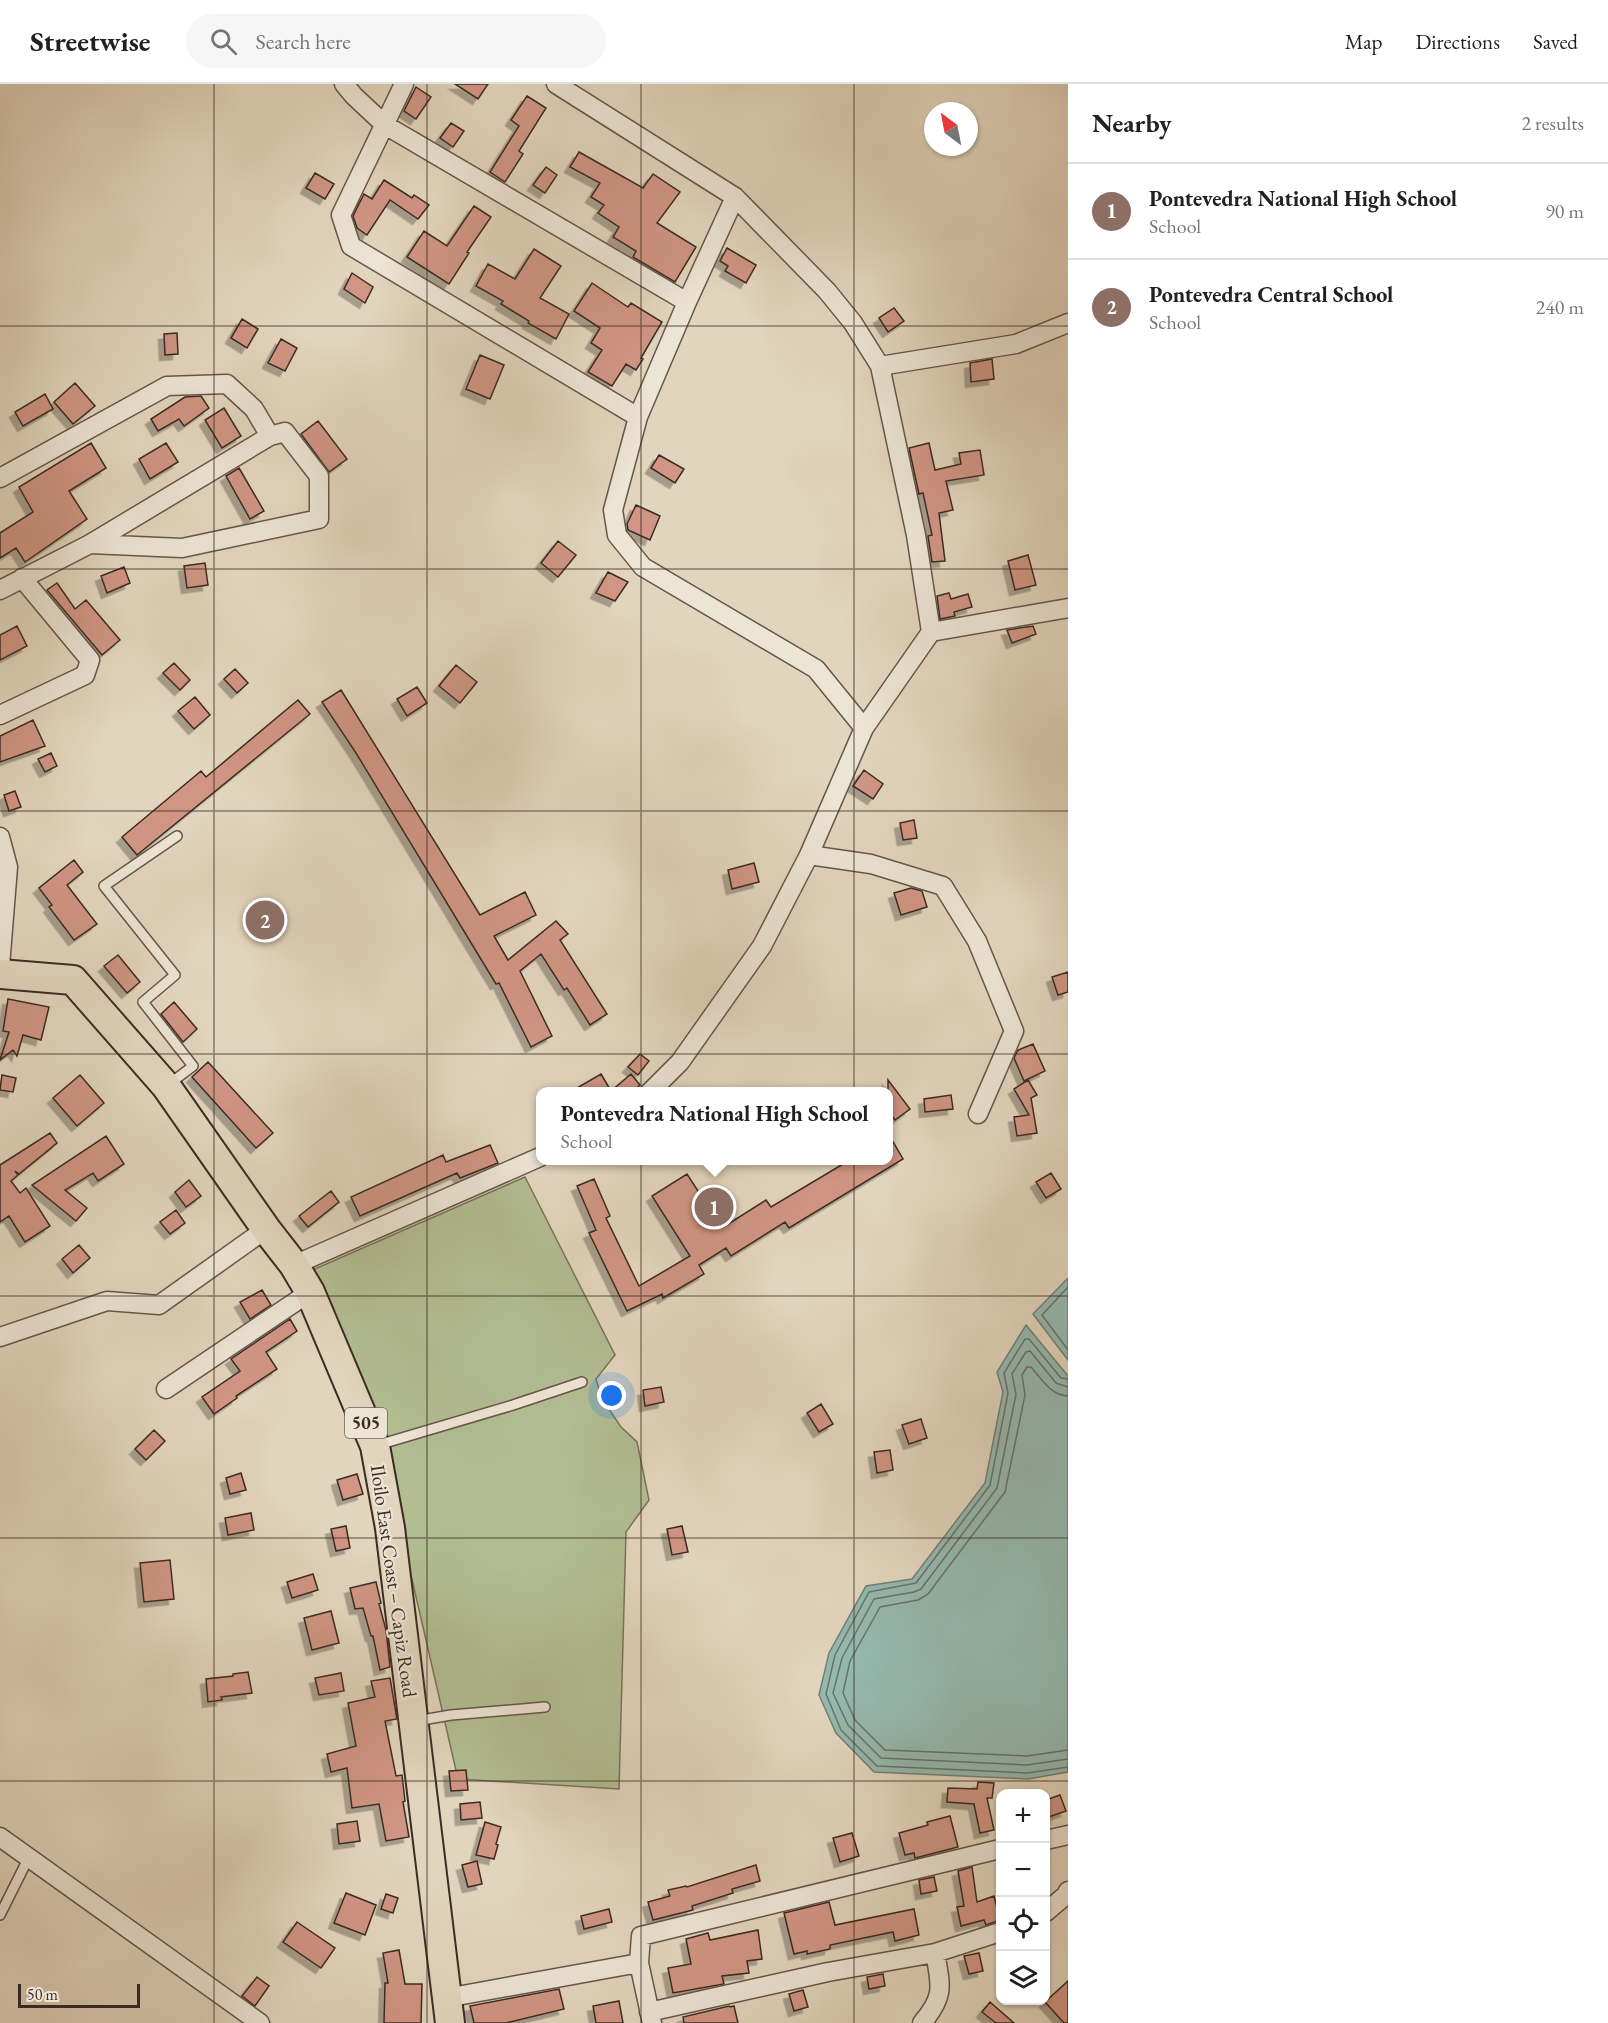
<!DOCTYPE html>
<html lang="en">
<head>
<meta charset="utf-8">
<style>
	:root { --surface:#fff; --page:#f6f6f6; --text:#202124; --muted:#757577; --line:#e0e0e0; --accent:#8f2418 }
	body { margin:0; font-family:"EB Garamond",serif; background:var(--page); color:var(--text) }
	.controls { position:absolute; right:18px; bottom:18px; display:grid; overflow:hidden; border-radius:12px; box-shadow:0 2px 4px #0004 }
	.controls button { width:54px; height:54px; display:grid; place-items:center; padding:0; border:0; border-bottom:2px solid var(--line); background:var(--surface); color:var(--text); font:30px sans-serif }
	.compass { position:absolute; left:924px; top:18px; width:54px; height:54px; border-radius:50%; background:var(--surface); box-shadow:0 2px 4px #0004; rotate:328deg }
	.scale { position:absolute; left:18px; bottom:15px; width:122px; box-sizing:border-box; padding-left:6px; border:3px solid #3c2b24; border-top:0; font-size:16px; line-height:21px; white-space:nowrap; color:#3c2b24; -webkit-text-stroke:4px #ece4d4; paint-order:stroke }
	.you { position:absolute; left:612px; top:1312px; width:21px; height:21px; margin:-15px; border:4px solid #fff; border-radius:50%; background:#1a73e8; box-shadow:0 0 0 9px #1a73e833 }
	.badge { display:grid; place-items:center; width:39px; height:39px; border-radius:50%; background:var(--accent); color:#fff; font-size:20px; font-weight:700 }
	.pin { position:absolute; translate:-50% -50%; border:3px solid #fff; box-shadow:0 2px 6px #0006 }
	.popup { position:absolute; left:536px; top:1003px; width:357px; height:78px; box-sizing:border-box; display:grid; place-content:center; border-radius:12px; background:var(--surface); filter:drop-shadow(0 2px 4px #0005); font-size:20px; white-space:nowrap; color:var(--muted) }
	.popup b { font-size:22px; color:var(--text) }
	.popup::after { content:''; position:absolute; left:50%; top:100%; margin-left:-12px; border:12px solid transparent; border-top-color:var(--surface) }
	.list { margin:0; padding:0; list-style:none }
	h2 { display:flex; justify-content:space-between; align-items:center; height:78px; margin:0; padding:0 24px; font-size:26px }
	h2 small { font-size:20px; font-weight:400; color:var(--muted) }
	.list li { display:grid; grid-template-columns:39px 1fr auto; gap:18px; align-items:center; box-sizing:border-box; height:96px; padding:0 24px; border-top:2px solid var(--line) }
	.list b { display:block; font-size:22px; white-space:nowrap }
	.list p { margin:0; font-size:20px; white-space:nowrap; color:var(--muted) }
	.list em { font-size:20px; font-style:normal; color:var(--muted) }
	.icon { flex:none; width:33px; height:33px; fill:none; stroke:currentColor; stroke-width:2; stroke-linecap:round; stroke-linejoin:round }
	.map { position:relative; flex:none; width:1068px; height:1939px; overflow:hidden }
	header { display:flex; align-items:center; gap:36px; box-sizing:border-box; height:84px; padding:0 30px; background:var(--surface); border-bottom:2px solid var(--line) }
	header strong { font-size:28px }
	nav { display:flex; gap:33px; margin-inline-start:auto; font-size:21px }
	.search { width:420px; height:54px; background:var(--page); display:flex; align-items:center; gap:15px; box-sizing:border-box; padding:0 21px; border-radius:33px; color:var(--muted); font-size:22px }
	main { display:flex }
	aside { flex:1; background:var(--surface) }
	.map>svg:first-child { display:block }
</style>
</head>
<body>
<header>
<strong>Streetwise</strong>
<div class="search"><svg class="icon" aria-label="search" viewBox="0 0 24 24"><circle cx="10" cy="10" r="6"/><path d="M15 15l6 6"/></svg>Search here</div>
<nav><a>Map</a><a>Directions</a><a>Saved</a></nav>
</header>
<main>
<div class="map">
<svg width="1068" height="1939" viewBox="0 0 1068 1939">
	<defs>
		<filter id="shadow"><feDropShadow dx="-5.5" dy="5.5" stdDeviation="0" flood-color="#0004"/></filter>
	</defs>
	<rect width="100%" height="100%" fill="#e2d5bd"/>
	<filter id="stains"><feTurbulence type="fractalNoise" baseFrequency=".00333" numOctaves="4"/><feColorMatrix values="0 0 0 0 .2 0 0 0 0 .09 0 0 0 0 .02 0 0 0 .5 -.17"/></filter>
	<radialGradient id="worn" r=".72"><stop offset=".6" stop-color="#630" stop-opacity="0"/><stop offset="1" stop-color="#630" stop-opacity=".3"/></radialGradient>
	<!-- green -->
	<path fill="#b2bd92" stroke="#77745b" stroke-width="1.5" d="M525 1093 615 1271 596 1295 602 1315 621 1343 637 1358 649 1416 626 1448 619 1705 458 1695 402 1452 308 1188Z"/>
	<!-- water -->
	<path fill="#95b9af" stroke="#718077" stroke-width="1.5" d="M1068 1194V1276L1033 1230Z
		M1026 1241 1068 1292V1688L1028 1695 874 1688 836 1649 819 1611 829 1569 866 1502 912 1495 985 1399 1003 1308 997 1288Z"/>
	<g fill="none" stroke-linecap="round" stroke-linejoin="round">
		<!-- shore -->
		<path stroke="#68726a" stroke-width="1.5" d="M1068 1203 1042 1231 1068 1266
			M1068 1295 1061 1294 1029 1255H1025L1004 1289 1008 1309 990 1401 916 1499 869 1508 835 1571 826 1610 841 1646 877 1682 1028 1689 1068 1683
			M1068 1303 1056 1299 1030 1267 1026 1268 1012 1290 1016 1310 997 1404 921 1505 914 1508 874 1515 842 1574 833 1609 848 1641 881 1674 1027 1681 1068 1675
			M1068 1312C1050 1311 1042 1295 1031 1283H1027L1022 1291 1025 1311 1005 1408 928 1510 918 1516 880 1523 850 1577 843 1609 855 1636 885 1666 1027 1672 1068 1666"/>
	</g>
	<!-- building -->
	<path fill="#d09583" stroke="#3c2b24" stroke-width="1.5" filter="url(#shadow)" d="M455 0H488L478 15Z
		M416 3 431 13 416 35 404 27Z
		M527 12 546 24 519 67 523 70 505 98 490 88 519 42 511 36Z
		M451 39 464 47 453 63 440 54Z
		M579 68 643 104 653 90 680 108 657 139 696 163 675 198 633 173 636 167 613 153 619 143 598 129 604 121 591 113 600 99 570 83Z
		M546 83 557 91 545 109 533 101Z
		M315 89 334 100 325 115 306 104Z
		M384 96 412 114 414 111 429 121 418 135 390 116 367 151 357 144 353 132 364 110 372 115Z
		M474 122 491 133 467 168 469 169 449 200 407 173 424 147 447 162Z
		M727 164 756 181 746 199 725 187 728 182 720 177Z
		M534 165 561 182 540 214 569 230 556 255 528 239 529 237 501 220 503 217 476 202 488 180 515 195Z
		M352 189 373 203 365 219 344 205Z
		M592 199 628 223 631 219 662 238 641 274 643 275 636 286 626 280 612 302 588 288 602 266 591 259 600 244 574 227Z
		M894 224 904 237 888 248 879 234Z
		M242 235 258 245 247 264 231 254Z
		M177 249 178 270 165 271 164 250Z
		M281 255 297 264 285 287 268 279Z
		M480 271 504 281 490 315 466 305Z
		M992 275 994 295 971 298 970 279Z
		M75 299 95 322 73 340 54 318Z
		M45 310 53 325 23 342 15 328Z
		M201 312 209 324 184 342 179 335 158 347 151 335 185 313Z
		M224 324 241 352 222 364 205 336Z
		M318 337 347 375 329 388 301 350Z
		M91 359 106 384 69 407 87 435 25 478 16 464 0 474V449L33 428 19 403Z
		M166 359 178 378 150 395 139 375Z
		M929 359 935 386 961 380 959 369 980 366 984 391 946 397 953 426 939 429 945 477 932 478 928 452 932 451 923 409 919 410 909 364Z
		M659 371 684 385 675 399 651 384Z
		M239 384 264 427 250 435 226 392Z
		M636 421 660 432 650 456 628 446 627 440Z
		M558 457 576 471 558 493 541 479Z
		M1028 471 1036 501 1015 506 1008 477Z
		M205 479 208 501 187 504 184 482Z
		M124 483 130 499 107 509 101 492Z
		M608 488 628 498 615 517 596 509Z
		M57 499 75 525 86 516 120 556 102 571 47 506Z
		M949 509 951 515 968 510 972 523 954 528 955 532 940 535 937 512Z
		M17 542 27 562 0 576V551Z
		M1033 542 1036 550 1012 559 1007 546Z
		M174 579 190 596 180 606 163 589Z
		M456 581 477 598 460 619 439 602Z
		M235 585 248 599 237 609 224 595Z
		M417 603 427 619 407 632 397 615Z
		M341 606 480 831 525 808 536 831 494 852 508 876 556 837 568 850 560 856 607 930 590 941 567 904 564 906 541 870 520 887 552 952 531 963 499 899 496 900 356 669 322 618Z
		M195 613 210 631 194 645 178 627Z
		M298 616 310 630 137 771 122 753 201 687 206 693Z
		M33 636 45 662 0 678V652Z
		M51 669 57 682 45 688 38 675Z
		M864 686 883 700 873 715 853 702Z
		M15 707 21 723 9 727 4 711Z
		M914 736 917 754 903 756 900 739Z
		M74 776 83 788 67 801 97 840 74 856 49 823 52 821 39 804Z
		M754 779 759 798 732 805 728 786Z
		M911 804 922 807 927 823 901 831 894 809Z
		M118 871 140 898 127 909 104 882Z
		M1068 888V908L1058 911 1052 893Z
		M8 915 49 923 41 956 23 951 17 972 13 966 0 976 9 948 3 947Z
		M174 918 197 945 183 958 161 930Z
		M1033 960 1045 987 1024 997 1014 974 1018 966Z
		M640 970 649 977 638 991 628 983Z
		M208 978 273 1049 256 1064 192 993Z
		M601 990 611 1007 631 990 640 1001 633 1008H570Z
		M2 991 16 994 13 1008 0 1006Z
		M80 991 104 1019 77 1042 53 1014Z
		M888 996 910 1025 895 1036 888 1027Z
		M1028 996 1037 1011 1031 1014 1037 1049 1017 1052 1014 1033 1029 1031 1014 1005Z
		M951 1011 953 1025 925 1028 924 1015Z
		M50 1049 57 1059 19 1090 15 1087 18 1091 11 1097 20 1109 26 1104 50 1142 25 1158 9 1132 0 1138V1081Z
		M888 1049 903 1075 789 1144 785 1138 731 1172 726 1164 699 1181 704 1190 663 1214 662 1210 627 1227 589 1149 596 1146 577 1102 594 1095 610 1132 606 1134 639 1202 690 1172 652 1112 687 1090 722 1144 766 1116 771 1123 848 1077H888Z
		M106 1052 124 1080 98 1097 93 1089 65 1106 87 1124 76 1137 32 1101Z
		M490 1061 498 1079 460 1094 457 1089 360 1132 351 1113 443 1071 446 1078Z
		M1051 1089 1061 1105 1046 1114 1036 1098Z
		M189 1096 201 1112 186 1123 175 1108Z
		M331 1107 339 1118 308 1143 299 1132Z
		M176 1126 185 1139 170 1150 160 1138Z
		M79 1161 90 1174 73 1189 62 1175Z
		M262 1206 271 1221 250 1235 240 1218Z
		M290 1235 297 1247 266 1268 277 1285 236 1312 237 1314 214 1330 202 1313 240 1287 231 1275Z
		M661 1303 664 1318 645 1322 643 1306Z
		M821 1320 833 1340 819 1348 807 1329Z
		M921 1335 927 1354 909 1360 902 1341Z
		M154 1346 165 1357 146 1376 135 1365Z
		M890 1366 893 1386 877 1389 874 1368Z
		M241 1389 246 1406 230 1410 226 1394Z
		M357 1390 363 1410 343 1416 337 1396Z
		M251 1429 254 1446 228 1451 225 1434Z
		M346 1442 350 1464 336 1467 331 1445Z
		M682 1442 688 1468 672 1471 667 1445Z
		M170 1476 174 1515 144 1518 140 1479Z
		M313 1490 318 1506 292 1514 287 1498Z
		M376 1498 381 1519 379 1520 386 1546 390 1583 380 1586 373 1552H371L363 1524 355 1525 350 1504Z
		M331 1527 339 1559 312 1566 304 1534Z
		M248 1588 252 1609 221 1613 222 1616 208 1618 206 1595 233 1592V1590Z
		M341 1589 344 1607 319 1611 315 1594Z
		M390 1594 397 1635 385 1637 396 1692 402 1691 405 1717 403 1718 409 1753 386 1757 379 1720 352 1724 347 1684 331 1688 327 1670 356 1662 348 1619 375 1613 371 1597Z
		M466 1686 468 1706 451 1707 449 1687Z
		M978 1698 994 1699 992 1714H987L994 1746 980 1749 974 1720 947 1718 948 1704 977 1705Z
		M1060 1711 1066 1727 1046 1734V1716Z
		M480 1718 482 1734 461 1736 460 1720Z
		M950 1732 958 1763 915 1774 914 1769 905 1771 899 1749 928 1741 927 1738Z
		M357 1737 360 1757 339 1760 337 1740Z
		M485 1738 501 1743 496 1760 498 1761 494 1775 476 1771Z
		M852 1749 859 1772 840 1778 833 1754Z
		M477 1777 482 1800 468 1803 462 1781Z
		M756 1781 760 1797 732 1805 733 1809 692 1822 693 1826 653 1836 648 1818 670 1812 668 1806 686 1802 687 1803Z
		M972 1783 977 1818 994 1812 1000 1836 986 1841 984 1836 961 1842 957 1823 964 1822 958 1787Z
		M934 1793 937 1807 921 1810 919 1796Z
		M346 1809 376 1821 365 1851 334 1839Z
		M386 1810 398 1814 393 1829 381 1825Z
		M829 1818 835 1841 914 1825 919 1851 895 1857 893 1848 830 1861V1865L807 1870V1867L794 1870 784 1829Z
		M609 1825 612 1838 584 1845 581 1832Z
		M297 1838 335 1864 321 1884 283 1858Z
		M758 1846 762 1875 747 1877 749 1889 722 1892 724 1900 673 1909 668 1884 691 1880 686 1855 708 1849 710 1856Z
		M399 1866 405 1900H422L421 1939H384L385 1899H388L383 1869Z
		M979 1869 983 1887 969 1890 964 1872Z
		M883 1890 885 1902 869 1905 867 1893Z
		M257 1893 269 1902 255 1922 242 1912Z
		M1068 1897V1939H1064L1045 1918Z
		M559 1905 564 1925 506 1939H474L470 1922Z
		M803 1906 808 1923 794 1927 789 1910Z
		M619 1917 623 1939H596L593 1922Z
		M990 1918 1014 1939H996L982 1928Z
		M729 1922 730 1923 734 1922 738 1939H684L683 1933Z"/>
	<g fill="none" stroke-linecap="round" stroke-linejoin="round">
		<defs>
			<path id="service" d="M168 1001 193 982 143 918 175 891 104 802 177 752
				M378 1361 513 1321 582 1298
				M416 1637 451 1631 545 1623
				M0 1831 29 1773"/>
			<path id="minor" d="M344 0 354 12 385 41 687 218 638 333 613 426 617 451 643 483 816 585 864 644
				M404 0 341 131 351 162 638 333
				M556 0 735 113 827 207 853 239 880 282 916 451 931 548 864 644 809 771 762 862 680 978 650 1008
				M687 218 735 113
				M880 282 1016 260 1068 239
				M0 394 167 302 227 300 254 325 270 352 90 460 0 506
				M90 460 182 464 319 435V392L285 348 270 352
				M931 548 1068 524
				M0 631 85 591 90 576 22 494
				M0 753 8 783 0 882
				M809 771 871 780 943 802 977 857 1014 947 978 1030
				M294 1181 540 1073
				M0 1253 107 1217 159 1221 266 1145
				M166 1305 310 1208
				M0 1753 260 1939
				M1046 1756 1068 1751
				M1046 1828 1066 1811 1068 1807
				M446 1914 639 1879
				M649 1928 828 1888 935 1869 1000 1848
				M652 1939 639 1879 641 1852 1000 1765
				M922 1939C945 1912 941 1902 935 1869"/>
			<path id="primary" d="M0 890 73 896 166 1002 266 1145 294 1181 310 1208 375 1362 390 1444 450 1939"/>
		</defs>
		<!-- service casing -->
		<use href="#service" stroke="#66564a" stroke-width="12"/>
		<!-- minor casing -->
		<use href="#minor" stroke="#66564a" stroke-width="21"/>
		<!-- primary casing -->
		<use href="#primary" stroke="#3c2b24" stroke-width="32"/>
		<!-- service -->
		<use href="#service" stroke="#ece4d4" stroke-width="9"/>
		<!-- minor -->
		<use href="#minor" stroke="#ece4d4" stroke-width="18"/>
		<!-- primary -->
		<use href="#primary" stroke="#e2d5bd" stroke-width="28"/>
	</g>
	<!-- grid -->
	<path fill="none" stroke="#3c2b24" stroke-width="1.5" stroke-opacity="0.55" d="M214 0V1939M427 0V1939M641 0V1939M854 0V1939M0 242H1068M0 485H1068M0 727H1068M0 970H1068M0 1212H1068M0 1454H1068M0 1697H1068"/>
	<g text-anchor="middle" stroke-width="4.5" stroke-linejoin="round" paint-order="stroke">
		<!-- shield labels -->
		<rect fill="#ece4d4" stroke="#716259" stroke-width="1.5" x="345" y="1324" width="42" height="30" rx="4.5"/>
		<g font-size="18" font-weight="bold" fill="#3c2b24">
			<text x="366" y="1345">505</text>
		</g>
		<!-- street labels -->
		<g font-size="20" fill="#3c2b24" stroke="#ece4d4">
			<text transform="translate(394 1497) rotate(82)" y="7">Iloilo East Coast – Capiz Road</text>
		</g>
	</g>
	<rect width="100%" height="100%" filter="url(#stains)"/>
	<rect width="100%" height="100%" fill="url(#worn)"/>
</svg>
<div class="controls">
<button>+</button>
<button>−</button>
<button><svg class="icon" aria-label="locate" viewBox="0 0 24 24"><circle cx="12" cy="12" r="6"/><path d="M12 2v4M12 18v4M2 12h4M18 12h4"/></svg></button>
<button><svg class="icon" aria-label="layers" viewBox="0 0 24 24"><path d="M12 4l9 5-9 5-9-5zM3 14l9 5 9-5"/></svg></button>
</div>
<svg class="compass" viewBox="-18 -18 36 36"><path d="M0-13l5 13h-10z" fill="#e53935"/><path d="M0 13l5-13h-10z" fill="#757577"/></svg>
<div class="scale">50 m</div>
<div class="you"></div>
<div class="pin badge" style="left:714px;top:1123px;background:#8d6e63">1</div>
<div class="popup"><b>Pontevedra National High School</b>School</div>
<div class="pin badge" style="left:265px;top:836px;background:#8d6e63">2</div>
</div>
<aside>
<h2>Nearby<small>2 results</small></h2>
<ul class="list">
<li><span class="badge" style="background:#8d6e63">1</span><div><b>Pontevedra National High School</b><p>School</p></div><em>90 m</em></li>
<li><span class="badge" style="background:#8d6e63">2</span><div><b>Pontevedra Central School</b><p>School</p></div><em>240 m</em></li>
</ul>
</aside>
</main>
</body>
</html>
